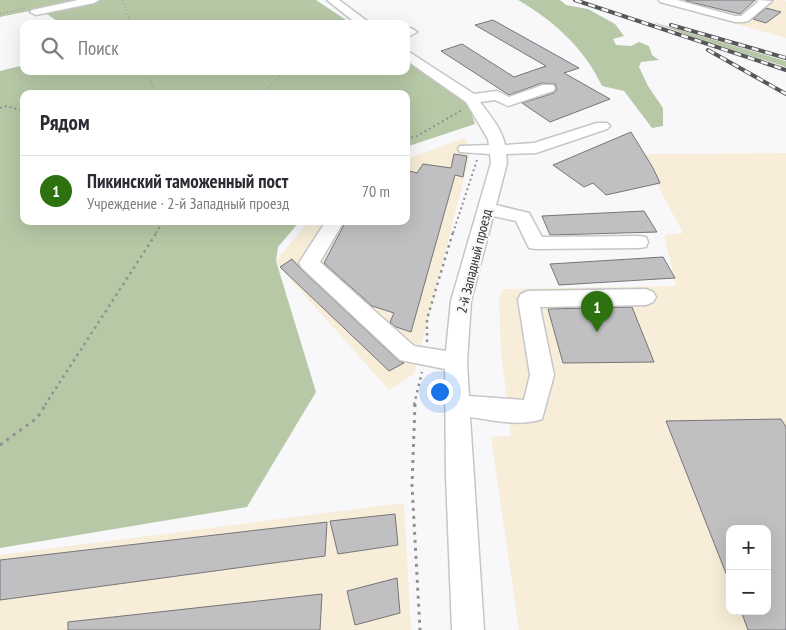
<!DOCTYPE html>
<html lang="ru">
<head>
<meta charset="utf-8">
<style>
	:root { --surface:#fff; --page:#f2f2f3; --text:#2b2b33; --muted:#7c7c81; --line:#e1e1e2; --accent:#2e7210 }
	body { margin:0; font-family:"PT Sans Narrow",sans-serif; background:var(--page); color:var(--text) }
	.controls { position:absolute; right:15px; bottom:15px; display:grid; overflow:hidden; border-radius:10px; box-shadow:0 5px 20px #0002 }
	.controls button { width:45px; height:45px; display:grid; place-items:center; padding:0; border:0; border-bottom:1px solid var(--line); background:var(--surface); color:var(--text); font:25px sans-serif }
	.you { position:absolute; left:439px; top:391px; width:18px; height:18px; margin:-12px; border:4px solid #fff; border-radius:50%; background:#1a73e8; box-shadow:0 0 0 8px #1a73e833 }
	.badge { display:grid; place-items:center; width:32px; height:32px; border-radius:50%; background:var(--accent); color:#fff; font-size:16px; font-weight:700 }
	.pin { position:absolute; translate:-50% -41px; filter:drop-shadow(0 1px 2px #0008) }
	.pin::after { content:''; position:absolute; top:26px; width:18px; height:15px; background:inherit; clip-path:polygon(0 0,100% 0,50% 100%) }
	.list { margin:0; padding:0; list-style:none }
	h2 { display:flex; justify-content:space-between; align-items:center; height:65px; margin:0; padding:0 20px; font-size:21px }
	h2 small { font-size:16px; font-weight:400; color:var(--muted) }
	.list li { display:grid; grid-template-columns:32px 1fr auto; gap:15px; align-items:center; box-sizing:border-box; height:70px; padding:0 20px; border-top:1px solid var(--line) }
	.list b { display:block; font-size:19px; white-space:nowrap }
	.list p { margin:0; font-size:16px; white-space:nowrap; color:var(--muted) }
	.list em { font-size:16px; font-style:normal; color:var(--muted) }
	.icon { flex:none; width:28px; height:28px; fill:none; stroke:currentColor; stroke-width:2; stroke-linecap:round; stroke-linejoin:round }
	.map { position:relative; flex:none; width:786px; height:630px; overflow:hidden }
	.search { position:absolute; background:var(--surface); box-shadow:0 5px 20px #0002; left:20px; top:20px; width:390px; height:55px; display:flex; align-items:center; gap:12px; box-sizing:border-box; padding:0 18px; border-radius:10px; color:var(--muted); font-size:19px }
	.panel { position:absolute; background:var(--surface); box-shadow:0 5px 20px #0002; left:20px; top:90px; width:390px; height:135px; border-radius:10px }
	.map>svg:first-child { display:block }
</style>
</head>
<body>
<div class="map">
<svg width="786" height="630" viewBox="0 0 786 630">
	<rect width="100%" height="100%" fill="#f8f8fb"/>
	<!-- industrial -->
	<path fill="#f7edd8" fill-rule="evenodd" d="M653 0H784L786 1V38Z
		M464 138 472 148 414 374 389 390 275 262 309 221H406V159Z
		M786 153V630H519L491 437 511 436 501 351 499 299 503 289 676 286 664 235 683 233 641 154ZM730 529H767V611H730Z
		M404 503 411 630H0V555Z"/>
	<!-- forest -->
	<path fill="#b6c8a6" d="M0 0H316L352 24H62L39 9 0 17Z
		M518 0H560L566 5 588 9 615 24 624 36 613 39 616 45 631 46 639 42 649 46 652 55 659 60 641 62 639 67 648 86 663 108V126L652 128 624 91 602 86C585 49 553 20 518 0Z
		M649 21 786 61V67L705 41Z
		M406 61 468 103 475 124 406 147V94H24V221H300L278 247 276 261 316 392 247 507 0 548V71L24 65V71H406Z"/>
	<!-- building -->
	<path fill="#c0bfc2" stroke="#767578" d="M755 0 740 14 686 1V0Z
		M766 8 781 12 766 23 753 19Z
		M493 20 579 68 564 73 610 99 550 122 522 103 554 93 557 89 555 84 542 83 509 95 441 51 462 44 514 77 546 66 475 25Z
		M631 132 653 168 660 183 606 195 593 183 584 187 553 165Z
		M454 154 467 156 463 177 455 175 411 332 396 327 390 322 394 313 372 306 324 263 346 221H406V170L417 173 423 164 451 168Z
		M644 211 657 232 550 235 542 216Z
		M663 257 675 278 559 285 550 264Z
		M292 259 301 269 399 361 404 363 389 371 280 267Z
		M632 307 654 362 563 363 548 309Z
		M781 419 786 427V630H748L741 611H767V529H730L729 581 666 421Z
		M395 514 398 545 338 554 330 521Z
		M327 522 325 556 0 600V560Z
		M397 578 400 613 355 625 347 591Z
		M322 594 320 630H68V622Z"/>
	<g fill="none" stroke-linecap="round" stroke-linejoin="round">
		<defs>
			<path id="minor" d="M78 0H99L94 3 36 15 30 12 32 10Z
				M327 0H339L371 24H357Z
				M659 0H677L735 16H741L758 2 757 0 772 1 748 21 744 22H735L660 2Z
				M411 28 417 32 406 38V30Z
				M406 50 474 94 497 91 509 97 543 85H553L555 88 553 91 508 106 495 100 480 102C489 114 502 129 505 145L534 143 597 123H607L610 126 607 129 536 153 506 154 507 163 496 205 529 213 542 237 639 236 646 237 648 242 646 247 639 248 536 249 529 248 516 221 493 216 471 301 467 362 469 396 524 400 530 375 518 299 521 294 528 291 646 289 653 292 656 297 653 302 646 305 540 307 554 375 542 419C520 427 493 420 470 417L484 630H452L446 476 445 369 400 360 302 268 299 263 326 221H344L320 262 414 346 446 351 451 301 491 163 490 154 460 152 458 149 460 146 489 145 488 139 466 102 406 60Z"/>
		</defs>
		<!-- minor casing -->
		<use href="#minor" stroke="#c6c6c9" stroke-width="3"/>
		<!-- path-far3 -->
		<path stroke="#919194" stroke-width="1" stroke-dasharray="1 2.5" stroke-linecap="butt" d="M122 0 131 24
			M0 14 25 8
			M147 71 155 94
			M261 94 286 71"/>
		<!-- path-far2 -->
		<path stroke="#919194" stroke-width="2" stroke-dasharray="2 3" stroke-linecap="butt" d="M0 108 6 106 24 111
			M406 138 415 137 462 110
			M156 233 164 221
			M453 233 477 160"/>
		<!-- path-far1 -->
		<path stroke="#919194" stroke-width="2.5" stroke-dasharray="2.5 4" stroke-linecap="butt" d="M427 342V319L453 232
			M45 405 157 232
			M414 405 422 372"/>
		<!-- path -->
		<path stroke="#919194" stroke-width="3" stroke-dasharray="3 5" stroke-linecap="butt" d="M415 404 412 485 420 630
			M0 445 37 418 46 404"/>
		<!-- minor -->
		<use href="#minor" fill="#fff" fill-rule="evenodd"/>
		<defs>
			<path id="rail" d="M575 0 786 70
				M671 25 786 58
				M708 50 786 94"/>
		</defs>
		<!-- rail casing -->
		<use href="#rail" stroke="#575759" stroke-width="4"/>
		<!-- rail -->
		<use href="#rail" stroke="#f8f8fb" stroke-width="2.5" stroke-dasharray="7" stroke-linecap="butt"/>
	</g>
	<g text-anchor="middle" stroke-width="4.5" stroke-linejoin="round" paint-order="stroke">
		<!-- street labels -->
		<g font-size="14" fill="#2e2e30" stroke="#f8f8fb">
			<text transform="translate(474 261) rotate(-76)" y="5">2-й Западный проезд</text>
		</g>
	</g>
</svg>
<div class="controls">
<button>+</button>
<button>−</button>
</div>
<div class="you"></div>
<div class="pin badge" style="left:597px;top:332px">1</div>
<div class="search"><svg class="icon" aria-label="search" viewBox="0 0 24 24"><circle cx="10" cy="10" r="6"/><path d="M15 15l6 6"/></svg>Поиск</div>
<section class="panel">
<h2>Рядом<small></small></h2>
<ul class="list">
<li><span class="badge">1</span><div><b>Пикинский таможенный пост</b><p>Учреждение · 2-й Западный проезд</p></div><em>70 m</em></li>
</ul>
</section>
</div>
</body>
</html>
